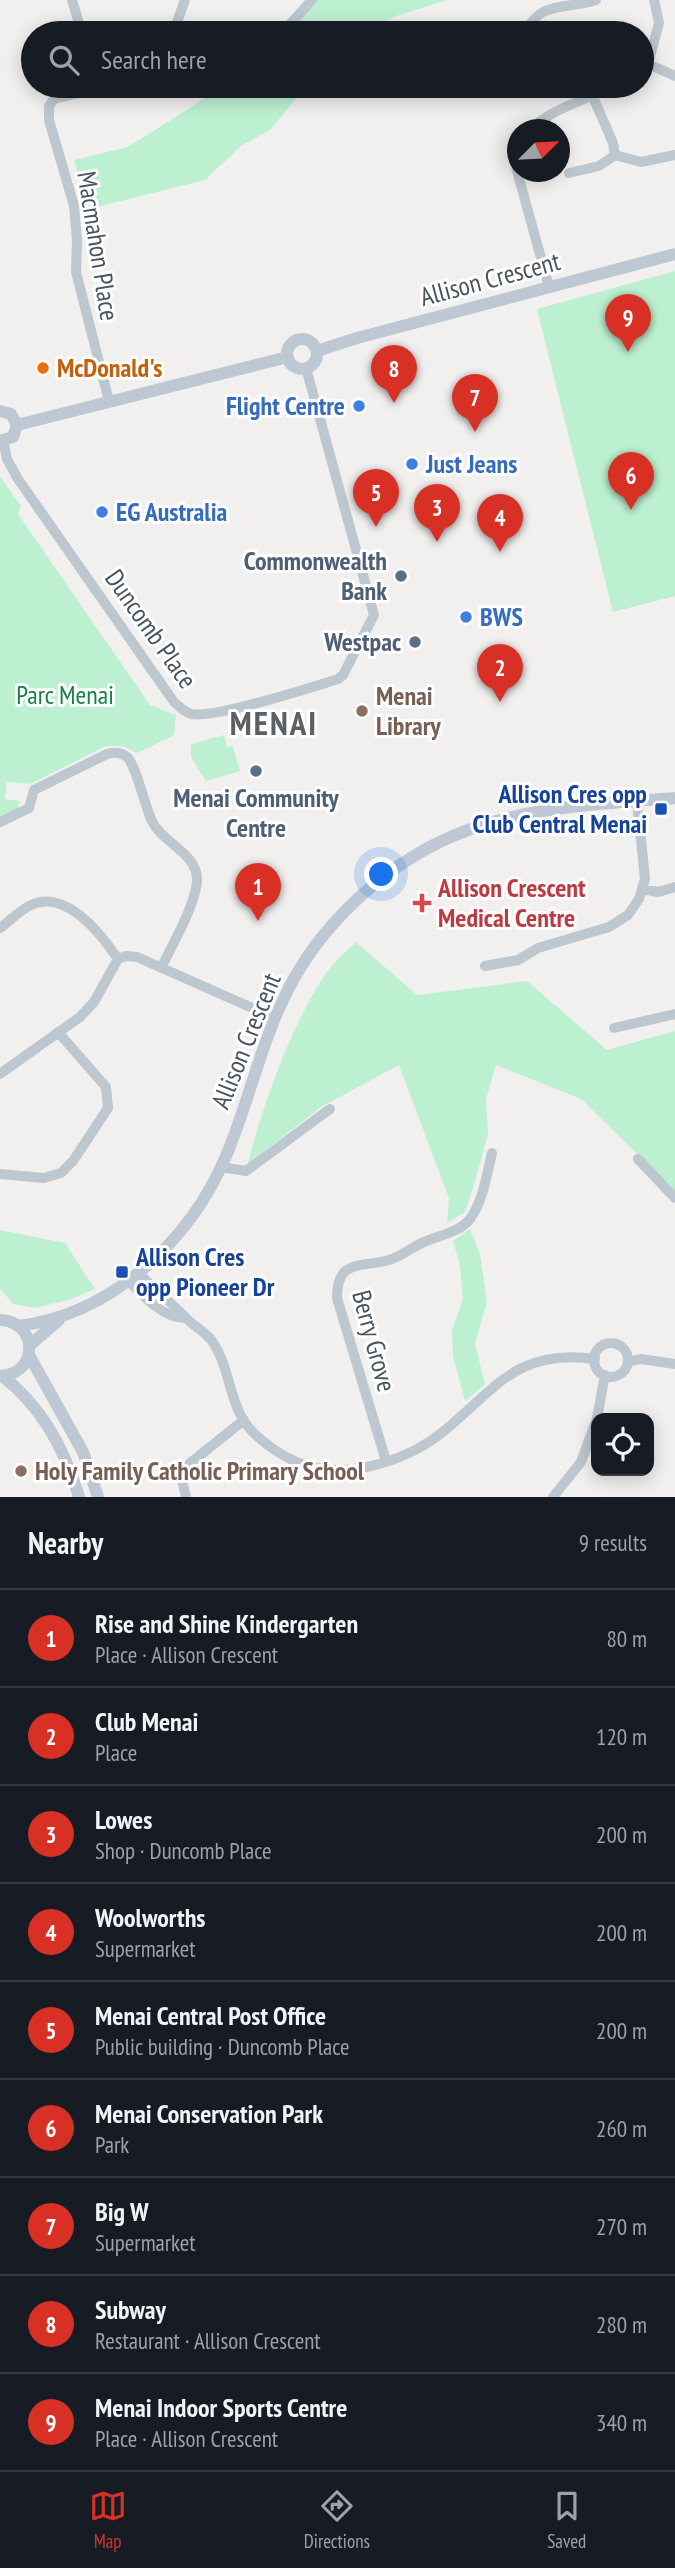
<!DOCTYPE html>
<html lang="en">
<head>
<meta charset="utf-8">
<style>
	:root { --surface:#171b24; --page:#242831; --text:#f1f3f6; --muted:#9ea1a6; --line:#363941; --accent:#d93025 }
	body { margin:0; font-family:"PT Sans Narrow",sans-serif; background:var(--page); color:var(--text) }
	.controls { position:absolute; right:21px; bottom:21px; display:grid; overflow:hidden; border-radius:14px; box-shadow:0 4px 18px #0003 }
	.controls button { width:63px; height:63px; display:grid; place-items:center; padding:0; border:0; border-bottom:2px solid var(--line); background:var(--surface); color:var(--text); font:35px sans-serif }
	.compass { position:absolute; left:507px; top:119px; width:63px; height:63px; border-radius:50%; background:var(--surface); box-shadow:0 4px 18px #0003; rotate:66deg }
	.you { position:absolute; left:382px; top:875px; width:24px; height:24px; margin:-18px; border:5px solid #fff; border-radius:50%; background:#1a73e8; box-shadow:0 0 0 10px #1a73e833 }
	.badge { display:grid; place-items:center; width:46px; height:46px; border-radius:50%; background:var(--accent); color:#fff; font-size:23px; font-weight:700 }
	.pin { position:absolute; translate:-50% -58px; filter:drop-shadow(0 2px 4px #0008) }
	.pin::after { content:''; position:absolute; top:37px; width:24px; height:21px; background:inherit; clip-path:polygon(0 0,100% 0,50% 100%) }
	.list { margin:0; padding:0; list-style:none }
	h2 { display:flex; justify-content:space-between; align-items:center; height:91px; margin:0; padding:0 28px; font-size:30px }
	h2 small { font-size:23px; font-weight:400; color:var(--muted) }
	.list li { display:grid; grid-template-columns:46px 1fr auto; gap:21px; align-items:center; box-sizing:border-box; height:98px; padding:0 28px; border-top:2px solid var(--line) }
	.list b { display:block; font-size:26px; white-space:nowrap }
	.list p { margin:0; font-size:23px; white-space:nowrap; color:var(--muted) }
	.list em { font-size:23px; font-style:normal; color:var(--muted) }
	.icon { flex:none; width:38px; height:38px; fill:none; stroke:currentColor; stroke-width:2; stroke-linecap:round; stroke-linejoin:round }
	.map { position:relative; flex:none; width:675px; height:1497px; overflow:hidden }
	.search { position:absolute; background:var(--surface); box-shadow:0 4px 18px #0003; left:21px; right:21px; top:21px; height:77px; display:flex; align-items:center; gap:18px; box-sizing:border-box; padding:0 24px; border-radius:38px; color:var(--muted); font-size:26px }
	.sheet { height:973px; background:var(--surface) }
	nav { display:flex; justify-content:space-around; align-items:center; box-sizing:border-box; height:98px; border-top:2px solid var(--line); background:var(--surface); font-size:19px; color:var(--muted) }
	nav a { display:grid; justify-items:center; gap:4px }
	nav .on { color:var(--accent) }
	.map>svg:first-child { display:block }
</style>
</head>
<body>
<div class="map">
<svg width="675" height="1497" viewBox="0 0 675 1497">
	<rect width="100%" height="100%" fill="#f2efef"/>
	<!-- green -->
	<path fill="#bdf0d1" d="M317 0H447L393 17 368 33H282Z
		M221 86H306L271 129 241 146 205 180 89 209 74 160 128 147 185 111Z
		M675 271V596L613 612 537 309Z
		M0 476 21 506 18 514 150 705 176 715 174 735 137 753C125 746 118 744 104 747L30 784 7 782 5 799 20 801 18 808 0 817Z
		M224 735 227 747 233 746 240 771 206 781 191 757V744Z
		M356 942 417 995 527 981 607 1050 675 1031V1191L581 1099 496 1065 486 1099 488 1135 473 1188 465 1212 447 1223 449 1198 399 1065 321 1107 248 1164C262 1106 292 1023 326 973 334 962 346 952 356 942Z
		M470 1229 480 1254 487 1301 475 1344 485 1384 465 1401 453 1356 452 1331 463 1299 460 1266 453 1241Z
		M0 1230 65 1243 95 1289 68 1300 35 1308 13 1304 0 1288Z"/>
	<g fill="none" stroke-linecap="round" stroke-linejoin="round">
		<!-- street -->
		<path stroke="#bdc7cf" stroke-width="10" d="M72 0 82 33
			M173 33 185 0
			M282 33 312 0
			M519 33C531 28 533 16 545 11 562 4 580 6 596 0
			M648 64 659 23 654 0
			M642 68 648 64 675 76
			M593 97 613 143 615 155
			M531 130C545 111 589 99 612 86
			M518 153 514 160 549 287
			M615 155 641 162 675 155
			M569 173 599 166 615 155
			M109 401 76 272 77 240 74 206 49 120V106L54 99 109 86
			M3 441 7 459 18 479 174 702C180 707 184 712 192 714 213 719 312 687 338 679L343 675 374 615 306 368
			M0 822 29 808 34 790 107 754C114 752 121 752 127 757 136 765 145 807 152 821 162 843 197 853 197 879 197 902 172 946 161 968
			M642 889 658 892 675 887
			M0 928C10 921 20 910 31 905 66 889 101 934 118 959L94 1002 80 1017 0 1074
			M118 959 126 956 137 957 275 1018
			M485 966 518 960 538 948 609 927 628 915 639 899 645 879 637 801
			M614 1028 675 1014
			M638 1159 675 1198
			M221 1167 246 1171 330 1109
			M0 1174 44 1178 61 1173 73 1161 108 1108 106 1087 58 1032
			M139 1273C153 1289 171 1302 185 1317 193 1326 205 1331 212 1341 233 1371 227 1411 258 1437 273 1450 293 1463 313 1467 356 1477 410 1459 444 1431 496 1388 518 1348 595 1359
			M129 1281C144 1297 163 1318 185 1318
			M594 1360a17 17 0 1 1 34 0a17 17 0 1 1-34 0Z
			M628 1362 641 1359 675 1364
			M597 1418 605 1375
			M386 1461 337 1298C337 1258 361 1268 389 1260 400 1257 408 1250 418 1245 435 1235 457 1235 470 1219 483 1201 487 1174 492 1153
			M186 1497 182 1480 189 1464 244 1420
			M553 1497 581 1462 596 1421"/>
		<!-- secondary -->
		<path stroke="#bdc8d4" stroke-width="12" d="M287 354a15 15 0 1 1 30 0a15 15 0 1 1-30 0Z
			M317 351 357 338 675 254
			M0 411 11 414 17 425 13 437 0 441
			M17 425 288 357
			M0 1320C38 1321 40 1374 0 1376
			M18 1326C111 1315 190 1241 226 1156 249 1102 261 1041 289 988 317 933 366 884 419 853 497 807 587 805 675 798
			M29 1346 59 1320
			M29 1355 83 1452 98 1497
			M2 1376C42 1406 65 1450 79 1497"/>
	</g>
	<!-- markers -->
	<circle fill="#e8710a" stroke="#fff" stroke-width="2.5" cx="43" cy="368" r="7"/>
	<g fill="#3f7fe0" stroke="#fff" stroke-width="2.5">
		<circle cx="359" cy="406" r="7"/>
		<circle cx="412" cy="464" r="7"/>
		<circle cx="102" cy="512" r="7"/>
		<circle cx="466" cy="617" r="7"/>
	</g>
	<g fill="#5c6f8a" stroke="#fff" stroke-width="2.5">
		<circle cx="401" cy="576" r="7"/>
		<circle cx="415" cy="642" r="7"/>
		<circle cx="256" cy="771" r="7"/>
	</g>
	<g fill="#8d6e63" stroke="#fff" stroke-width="2.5">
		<circle cx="362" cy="711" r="7"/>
		<circle cx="21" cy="1471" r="7"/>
	</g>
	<g fill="#1a4fb4" stroke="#fff" stroke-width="2.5">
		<rect x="654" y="802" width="14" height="14" rx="3.5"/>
		<rect x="115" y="1265" width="14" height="14" rx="3.5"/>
	</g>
	<path fill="#e0444e" stroke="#fff" stroke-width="2.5" d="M418.5 892.5h7v7h7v7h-7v7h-7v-7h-7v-7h7z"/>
	<g text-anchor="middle" stroke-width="6" stroke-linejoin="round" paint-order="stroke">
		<!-- street labels -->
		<g font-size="26" fill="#47535e" stroke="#fff">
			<text transform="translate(98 246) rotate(81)" y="9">Macmahon Place</text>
			<text transform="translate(490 279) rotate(-15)" y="9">Allison Crescent</text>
			<text transform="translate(151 629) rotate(55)" y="9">Duncomb Place</text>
			<text transform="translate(246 1041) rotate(-68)" y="9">Allison Crescent</text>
			<text transform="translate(374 1341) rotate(75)" y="9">Berry Grove</text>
		</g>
		<!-- food labels -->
		<g font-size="26" font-weight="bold" fill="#c56008" stroke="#fff" text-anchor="start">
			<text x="57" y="377">McDonald's</text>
		</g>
		<!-- shop labels -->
		<g font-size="26" font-weight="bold" fill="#366cbe" stroke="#fff" text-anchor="start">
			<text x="345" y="415" text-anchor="end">Flight Centre</text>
			<text x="426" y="473">Just Jeans</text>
			<text x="116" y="521">EG Australia</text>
			<text x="480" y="626">BWS</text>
		</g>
		<!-- service labels -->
		<g font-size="26" font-weight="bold" fill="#4e5e75" stroke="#fff" text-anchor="end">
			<text x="387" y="570">Commonwealth<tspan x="387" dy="30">Bank</tspan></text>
			<text x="401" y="651">Westpac</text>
			<text x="256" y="807" text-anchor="middle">Menai Community<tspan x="256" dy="30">Centre</tspan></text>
		</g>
		<!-- park labels -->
		<g font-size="26" fill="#15824b" stroke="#fff">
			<text x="65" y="704">Parc Menai</text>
		</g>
		<!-- education labels -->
		<g font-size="26" font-weight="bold" fill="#785e54" stroke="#fff" text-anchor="start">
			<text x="376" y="705">Menai<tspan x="376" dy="30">Library</tspan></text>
			<text x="35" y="1480">Holy Family Catholic Primary School</text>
		</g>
		<!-- transit labels -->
		<g font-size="26" font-weight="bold" fill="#164399" stroke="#fff" text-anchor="end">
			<text x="647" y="803">Allison Cres opp<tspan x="647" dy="30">Club Central Menai</tspan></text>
			<text x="136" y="1266" text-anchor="start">Allison Cres<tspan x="136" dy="30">opp Pioneer Dr</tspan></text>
		</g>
		<!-- health labels -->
		<g font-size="26" font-weight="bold" fill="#be3a42" stroke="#fff" text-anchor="start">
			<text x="438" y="897">Allison Crescent<tspan x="438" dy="30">Medical Centre</tspan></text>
		</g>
		<!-- district labels -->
		<g font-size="33" font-weight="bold" letter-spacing="2" fill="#5c6065" stroke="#fff">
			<text x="274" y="735">MENAI</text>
		</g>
	</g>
</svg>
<div class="controls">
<button><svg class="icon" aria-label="locate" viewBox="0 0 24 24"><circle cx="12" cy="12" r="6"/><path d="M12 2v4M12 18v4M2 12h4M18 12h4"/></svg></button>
</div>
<svg class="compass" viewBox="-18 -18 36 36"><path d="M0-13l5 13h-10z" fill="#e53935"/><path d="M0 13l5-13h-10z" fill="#9ea1a6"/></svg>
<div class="you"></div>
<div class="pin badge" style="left:258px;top:921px">1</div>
<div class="pin badge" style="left:500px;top:702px">2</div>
<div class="pin badge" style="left:437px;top:542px">3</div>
<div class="pin badge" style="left:500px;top:552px">4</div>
<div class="pin badge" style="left:376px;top:527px">5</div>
<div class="pin badge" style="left:631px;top:510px">6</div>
<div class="pin badge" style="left:475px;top:432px">7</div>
<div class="pin badge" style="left:394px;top:403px">8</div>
<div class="pin badge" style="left:628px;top:352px">9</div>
<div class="search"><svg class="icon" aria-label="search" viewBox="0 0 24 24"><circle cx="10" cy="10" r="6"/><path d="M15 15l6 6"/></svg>Search here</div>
</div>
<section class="sheet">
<h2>Nearby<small>9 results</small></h2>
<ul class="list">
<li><span class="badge">1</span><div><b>Rise and Shine Kindergarten</b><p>Place · Allison Crescent</p></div><em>80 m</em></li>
<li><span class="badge">2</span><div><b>Club Menai</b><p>Place</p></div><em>120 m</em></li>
<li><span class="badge">3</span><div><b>Lowes</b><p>Shop · Duncomb Place</p></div><em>200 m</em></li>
<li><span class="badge">4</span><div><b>Woolworths</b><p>Supermarket</p></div><em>200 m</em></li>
<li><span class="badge">5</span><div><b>Menai Central Post Office</b><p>Public building · Duncomb Place</p></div><em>200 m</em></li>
<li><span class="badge">6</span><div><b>Menai Conservation Park</b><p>Park</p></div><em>260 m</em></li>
<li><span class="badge">7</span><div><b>Big W</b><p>Supermarket</p></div><em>270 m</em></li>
<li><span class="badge">8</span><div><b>Subway</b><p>Restaurant · Allison Crescent</p></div><em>280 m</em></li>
<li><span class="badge">9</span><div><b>Menai Indoor Sports Centre</b><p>Place · Allison Crescent</p></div><em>340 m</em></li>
</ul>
</section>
<nav>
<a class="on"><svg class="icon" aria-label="map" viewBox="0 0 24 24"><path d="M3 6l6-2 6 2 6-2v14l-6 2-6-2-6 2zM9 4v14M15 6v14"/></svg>Map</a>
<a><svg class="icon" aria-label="directions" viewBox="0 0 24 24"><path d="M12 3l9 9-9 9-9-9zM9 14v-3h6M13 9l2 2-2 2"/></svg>Directions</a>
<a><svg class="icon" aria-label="saved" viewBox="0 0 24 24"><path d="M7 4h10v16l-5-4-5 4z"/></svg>Saved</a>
</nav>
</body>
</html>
